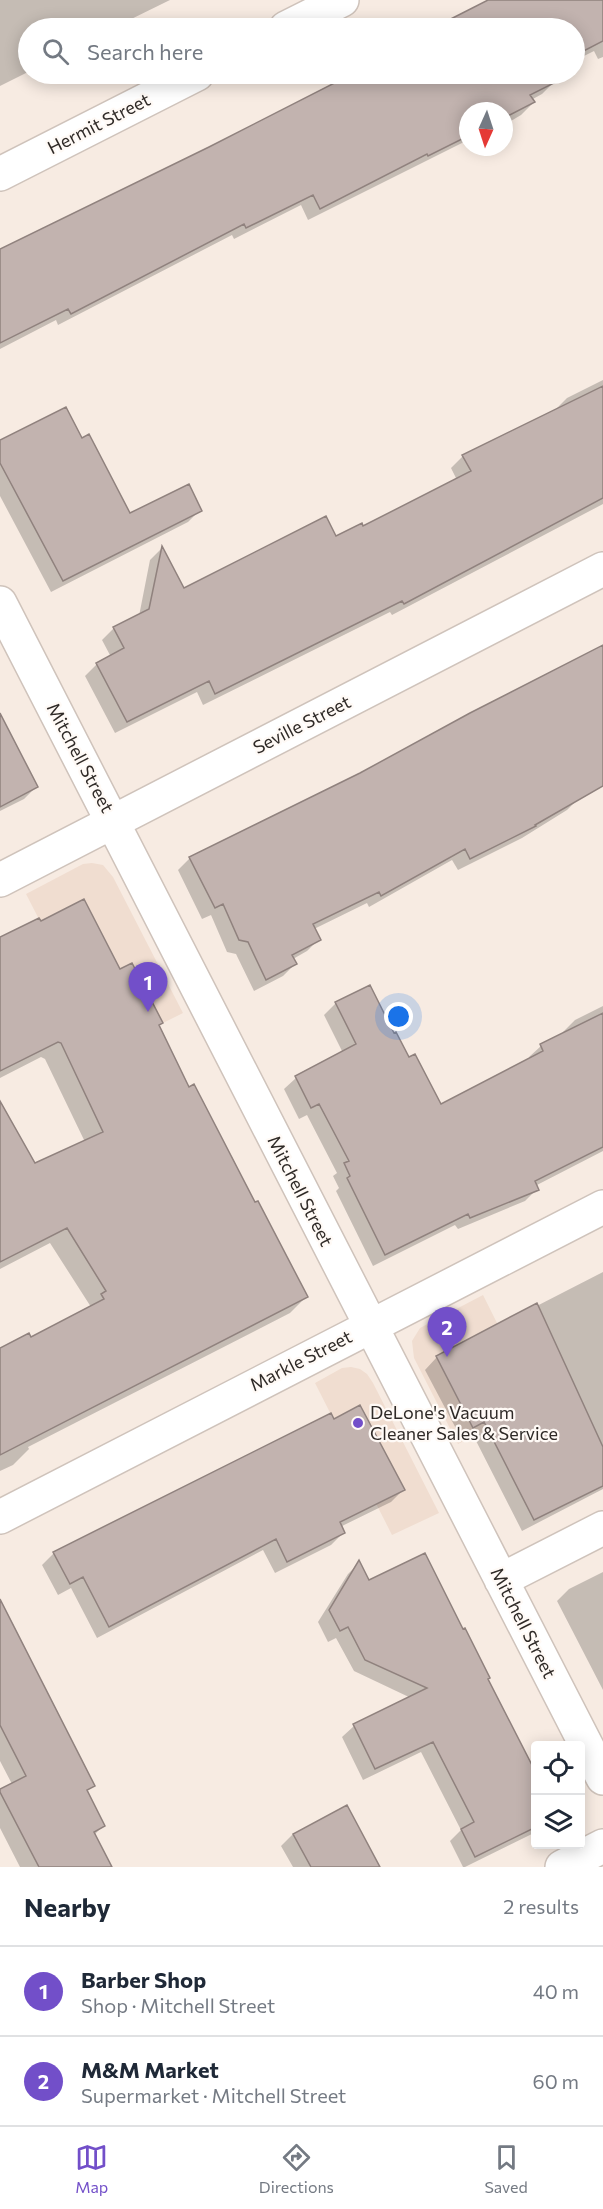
<!DOCTYPE html>
<html lang="en">
<head>
<meta charset="utf-8">
<style>
	:root { --surface:#fff; --page:#f2f2f3; --text:#1f2937; --muted:#747a83; --line:#e0e1e3; --accent:#724fc9 }
	body { margin:0; font-family:Commissioner,sans-serif; background:var(--page); color:var(--text) }
	.controls { position:absolute; right:18px; bottom:18px; display:grid; overflow:hidden; border-radius:6px; box-shadow:0 3px 15px #0003 }
	.controls button { width:54px; height:54px; display:grid; place-items:center; padding:0; border:0; border-bottom:2px solid var(--line); background:var(--surface); color:var(--text); font:30px sans-serif }
	.compass { position:absolute; left:459px; top:102px; width:54px; height:54px; border-radius:50%; background:var(--surface); box-shadow:0 3px 15px #0003; rotate:183deg }
	.you { position:absolute; left:399px; top:1017px; width:21px; height:21px; margin:-15px; border:4px solid #fff; border-radius:50%; background:#1a73e8; box-shadow:0 0 0 9px #1a73e833 }
	.badge { display:grid; place-items:center; width:39px; height:39px; border-radius:50%; background:var(--accent); color:#fff; font-size:20px; font-weight:700 }
	.pin { position:absolute; translate:-50% -50px; filter:drop-shadow(0 2px 3px #0008) }
	.pin::after { content:''; position:absolute; top:32px; width:21px; height:18px; background:inherit; clip-path:polygon(0 0,100% 0,50% 100%) }
	.list { margin:0; padding:0; list-style:none }
	h2 { display:flex; justify-content:space-between; align-items:center; height:78px; margin:0; padding:0 24px; font-size:26px }
	h2 small { font-size:20px; font-weight:400; color:var(--muted) }
	.list li { display:grid; grid-template-columns:39px 1fr auto; gap:18px; align-items:center; box-sizing:border-box; height:90px; padding:0 24px; border-top:2px solid var(--line) }
	.list b { display:block; font-size:22px; white-space:nowrap }
	.list p { margin:0; font-size:20px; white-space:nowrap; color:var(--muted) }
	.list em { font-size:20px; font-style:normal; color:var(--muted) }
	.icon { flex:none; width:33px; height:33px; fill:none; stroke:currentColor; stroke-width:2; stroke-linecap:round; stroke-linejoin:round }
	.map { position:relative; flex:none; width:603px; height:1867px; overflow:hidden }
	.search { position:absolute; background:var(--surface); box-shadow:0 3px 15px #0003; left:18px; right:18px; top:18px; height:66px; display:flex; align-items:center; gap:15px; box-sizing:border-box; padding:0 21px; border-radius:33px; color:var(--muted); font-size:22px }
	.sheet { height:258px; background:var(--surface) }
	nav { display:flex; justify-content:space-around; align-items:center; box-sizing:border-box; height:84px; border-top:2px solid var(--line); background:var(--surface); font-size:16px; color:var(--muted) }
	nav a { display:grid; justify-items:center; gap:3px }
	nav .on { color:var(--accent) }
	.map>svg:first-child { display:block }
</style>
</head>
<body>
<div class="map">
<svg width="603" height="1867" viewBox="0 0 603 1867">
	<rect width="100%" height="100%" fill="#f7ebe2"/>
	<!-- built -->
	<path fill="#f0ddd0" d="M92 863 103 865 113 877 183 1013 107 1051 26 894 83 864Z
		M483 1295 537 1403 458 1444 414 1358 412 1341 420 1328Z
		M351 1367 360 1369 367 1374 373 1383 439 1513 392 1535 315 1383 342 1368Z"/>
	<!-- shadow -->
	<path fill="#0003" d="M0 0H170L113 28H28V72L0 86Z
		M492 0H603V57L598 59 594 51 574 61V28H436Z
		M355 74H550L554 82 542 94 531 100 533 103 521 115 504 125V111H468V140L308 220 301 205 234 239 232 235 58 325 56 320 0 349V253Z
		M603 380V504L392 615 390 612 203 705 197 692 115 733 85 676 97 664 111 657 102 640 114 628 139 616 150 560 161 549 183 590 363 528 457 480 451 468 463 456 555 410 567 398Z
		M0 445 129 515 200 510 188 522 51 592 0 496Z
		M603 653V785L579 798 567 810 522 838 458 870 452 860 369 907 367 903 314 929 319 939 307 951 293 959 295 964 283 976 254 991 236 954 227 952 211 915 202 919 178 870 190 858Z
		M0 716 36 787 24 799 0 811Z
		M0 945 119 971 157 1026 188 1089 306 1297 290 1313 28 1447 29 1449 13 1465 0 1471V1357L91 1307 50 1243 0 1269V1104L34 1165 85 1142 45 1059 41 1057 0 1078Z
		M369 987 393 1035 440 1106 530 1060 529 1057 541 1046 564 1034 563 1032 575 1020 603 1006V1151L535 1186 537 1189 525 1201 458 1229 455 1225 373 1266 336 1191 339 1188 333 1176 337 1173 307 1115 299 1119 284 1089 296 1078 343 1053 324 1015 335 1004Z
		M603 1272V1489L522 1531 472 1433 461 1438 425 1370 437 1357Z
		M403 1490 391 1502 340 1527 343 1533 331 1545 275 1573 263 1550 97 1638 71 1588 58 1595 42 1565 54 1553Z
		M359 1563 368 1582 487 1680 530 1766 533 1764 536 1770V1832L465 1867H463L450 1841 461 1830 421 1752 363 1780 342 1737 354 1726 411 1698 354 1671 336 1638 328 1642 318 1622 348 1574Z
		M603 1572V1690L557 1601 569 1589Z
		M0 1602 93 1786 86 1792 104 1825 94 1835 110 1867H20L0 1828V1790L12 1784 0 1761Z
		M293 1834 378 1867H293L281 1846Z"/>
	<!-- building -->
	<path fill="#c2b3af" stroke="#90827e" stroke-width="1.5" d="M488 0H603V41L574 56V28H433Z
		M352 74H552L556 82 530 95 535 102 504 118V111H468V136L428 156 427 154 320 209 313 195 246 228 244 224 71 314 68 309 0 343V249L209 147Z
		M603 386V498L404 604 402 601 215 694 209 681 127 722 96 663 124 648 113 627 149 609 162 546 184 588 326 516 336 536 362 523 363 526 471 471 462 455Z
		M66 407 82 438 89 434 130 513 189 484 202 511 63 581 0 463V440Z
		M603 645V786L535 825 536 826 470 859 465 849 381 896 379 892 313 924 321 940 292 955 297 964 266 980 248 942 239 940 223 904 215 908 189 857 360 773 470 713Z
		M0 713 38 787 0 807Z
		M84 899 120 969 132 963 163 1023 159 1025 189 1087 194 1084 255 1202 258 1201 308 1297 0 1455V1348L29 1333 31 1337 104 1299 101 1294 106 1291 67 1228 0 1262V1101L35 1163 103 1132 61 1043 58 1042 0 1071V937L39 918 41 921Z
		M370 985 394 1033 396 1032 409 1057 415 1054 441 1104 543 1051 540 1044 603 1013V1147L535 1181 539 1190 470 1218 468 1214 385 1255 347 1178 350 1176 344 1163 349 1161 319 1104 311 1108 295 1076 356 1044 335 1002Z
		M537 1303 603 1447V1486L534 1520 484 1422 473 1428 436 1356Z
		M360 1405 405 1490 340 1522 345 1533 287 1562 276 1539 109 1627 83 1577 70 1584 53 1552 331 1413 334 1419Z
		M425 1553 463 1629 465 1628 490 1678 488 1679 536 1773V1827L475 1857 461 1829 474 1822 433 1742 375 1769 353 1724 427 1688 365 1660 348 1627 340 1631 329 1610 359 1560 369 1580Z
		M0 1599 95 1786 87 1790 105 1826 94 1832 112 1867H39L0 1792V1789L26 1776 0 1725Z
		M347 1805 380 1867H311L293 1834Z"/>
	<g fill="none" stroke-linecap="round" stroke-linejoin="round">
		<defs>
			<path id="minor" d="M286 28 342 0
				M0 174 197 74
				M0 603 603 1778
				M0 880 603 569
				M0 1517 603 1207
				M501 1580 603 1528
				M562 1867 603 1846"/>
		</defs>
		<!-- minor casing -->
		<use href="#minor" stroke="#cfc3bb" stroke-width="36"/>
		<!-- minor -->
		<use href="#minor" stroke="#fff" stroke-width="33"/>
	</g>
	<!-- markers -->
	<circle fill="#724fc9" stroke="#fffaf6" stroke-width="2" cx="358" cy="1423" r="6"/>
	<g text-anchor="middle" stroke-width="4.5" stroke-linejoin="round" paint-order="stroke">
		<!-- street labels -->
		<g font-size="18" fill="#2f2a27" stroke="#fffaf6">
			<text transform="translate(99 124) rotate(-27)" y="6">Hermit Street</text>
			<text transform="translate(302 725) rotate(-27)" y="6">Seville Street</text>
			<text transform="translate(80 758) rotate(62)" y="6">Mitchell Street</text>
			<text transform="translate(300 1191) rotate(63)" y="6">Mitchell Street</text>
			<text transform="translate(301 1361) rotate(-27)" y="6">Markle Street</text>
			<text transform="translate(523 1623) rotate(63)" y="6">Mitchell Street</text>
		</g>
		<!-- poi labels -->
		<g font-size="18" fill="#2f2a27" stroke="#fffaf6" text-anchor="start">
			<text x="370" y="1419">DeLone's Vacuum<tspan x="370" dy="21">Cleaner Sales &amp; Service</tspan></text>
		</g>
	</g>
</svg>
<div class="controls">
<button><svg class="icon" aria-label="locate" viewBox="0 0 24 24"><circle cx="12" cy="12" r="6"/><path d="M12 2v4M12 18v4M2 12h4M18 12h4"/></svg></button>
<button><svg class="icon" aria-label="layers" viewBox="0 0 24 24"><path d="M12 4l9 5-9 5-9-5zM3 14l9 5 9-5"/></svg></button>
</div>
<svg class="compass" viewBox="-18 -18 36 36"><path d="M0-13l5 13h-10z" fill="#e53935"/><path d="M0 13l5-13h-10z" fill="#747a83"/></svg>
<div class="you"></div>
<div class="pin badge" style="left:148px;top:1012px">1</div>
<div class="pin badge" style="left:447px;top:1357px">2</div>
<div class="search"><svg class="icon" aria-label="search" viewBox="0 0 24 24"><circle cx="10" cy="10" r="6"/><path d="M15 15l6 6"/></svg>Search here</div>
</div>
<section class="sheet">
<h2>Nearby<small>2 results</small></h2>
<ul class="list">
<li><span class="badge">1</span><div><b>Barber Shop</b><p>Shop · Mitchell Street</p></div><em>40 m</em></li>
<li><span class="badge">2</span><div><b>M&amp;M Market</b><p>Supermarket · Mitchell Street</p></div><em>60 m</em></li>
</ul>
</section>
<nav>
<a class="on"><svg class="icon" aria-label="map" viewBox="0 0 24 24"><path d="M3 6l6-2 6 2 6-2v14l-6 2-6-2-6 2zM9 4v14M15 6v14"/></svg>Map</a>
<a><svg class="icon" aria-label="directions" viewBox="0 0 24 24"><path d="M12 3l9 9-9 9-9-9zM9 14v-3h6M13 9l2 2-2 2"/></svg>Directions</a>
<a><svg class="icon" aria-label="saved" viewBox="0 0 24 24"><path d="M7 4h10v16l-5-4-5 4z"/></svg>Saved</a>
</nav>
</body>
</html>
